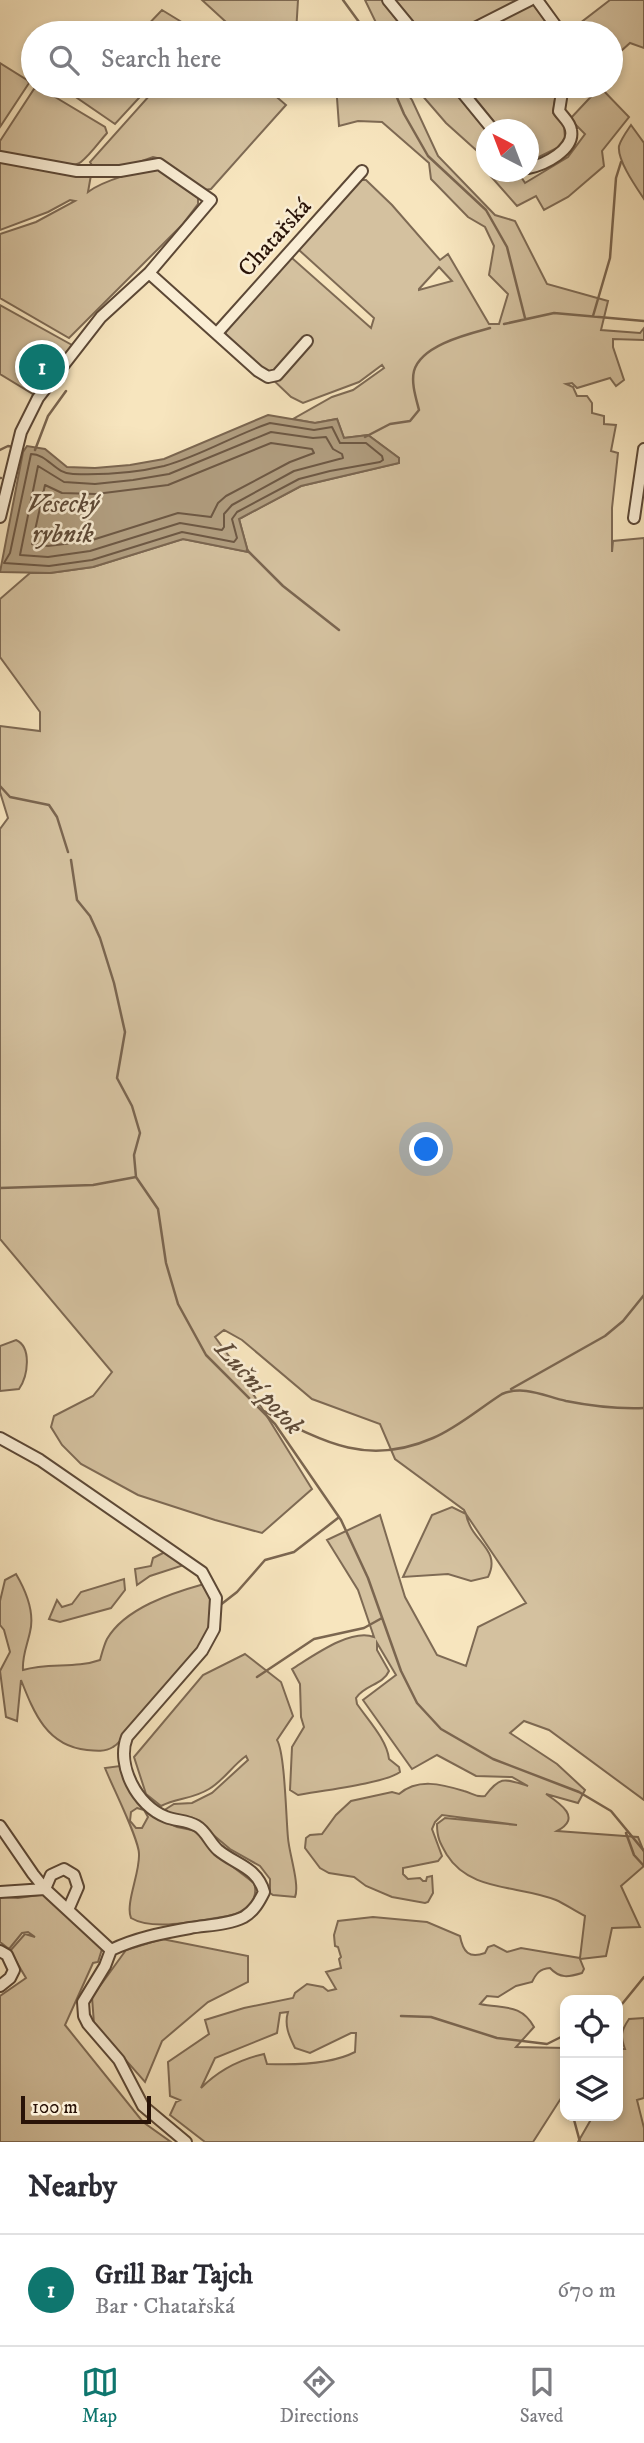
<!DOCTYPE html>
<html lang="en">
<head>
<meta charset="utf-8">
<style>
	:root { --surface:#fff; --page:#f7f7f7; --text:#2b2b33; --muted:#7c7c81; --line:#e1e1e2; --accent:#0f766e }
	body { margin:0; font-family:"IM FELL DW Pica",serif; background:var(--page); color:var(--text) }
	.controls { position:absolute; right:21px; bottom:21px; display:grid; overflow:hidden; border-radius:14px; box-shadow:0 4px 10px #0003 }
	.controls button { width:63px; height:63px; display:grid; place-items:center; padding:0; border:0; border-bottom:2px solid var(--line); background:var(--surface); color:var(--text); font:35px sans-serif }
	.compass { position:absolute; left:476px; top:119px; width:63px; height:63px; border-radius:50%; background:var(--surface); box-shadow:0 4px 10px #0003; rotate:318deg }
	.scale { position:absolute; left:21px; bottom:18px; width:130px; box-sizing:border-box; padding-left:7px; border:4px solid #291308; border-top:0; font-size:19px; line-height:24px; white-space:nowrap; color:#291308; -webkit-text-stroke:5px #faeed5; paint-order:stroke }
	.you { position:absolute; left:427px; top:1150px; width:24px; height:24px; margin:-18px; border:5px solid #fff; border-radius:50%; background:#1a73e8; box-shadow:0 0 0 10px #1a73e833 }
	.badge { display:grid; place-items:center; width:46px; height:46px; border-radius:50%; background:var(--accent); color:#fff; font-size:23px; font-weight:700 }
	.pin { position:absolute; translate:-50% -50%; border:4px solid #fff; box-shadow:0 2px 7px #0006 }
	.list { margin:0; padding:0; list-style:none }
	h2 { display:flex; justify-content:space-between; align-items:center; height:91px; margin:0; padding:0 28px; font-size:30px }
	h2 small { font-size:23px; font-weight:400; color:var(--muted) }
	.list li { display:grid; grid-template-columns:46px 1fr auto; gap:21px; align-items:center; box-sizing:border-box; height:112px; padding:0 28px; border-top:2px solid var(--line) }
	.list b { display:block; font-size:26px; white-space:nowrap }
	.list p { margin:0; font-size:23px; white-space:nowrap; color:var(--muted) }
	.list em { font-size:23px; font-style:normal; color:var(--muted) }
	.icon { flex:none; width:38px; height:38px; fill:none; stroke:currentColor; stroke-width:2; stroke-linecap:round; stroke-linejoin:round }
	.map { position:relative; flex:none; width:644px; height:2142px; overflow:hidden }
	.search { position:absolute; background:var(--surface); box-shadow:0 4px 10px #0003; left:21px; right:21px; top:21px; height:77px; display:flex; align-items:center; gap:18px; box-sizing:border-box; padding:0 24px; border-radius:38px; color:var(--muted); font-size:26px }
	.sheet { height:203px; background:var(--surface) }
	nav { display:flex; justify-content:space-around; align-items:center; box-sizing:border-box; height:98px; border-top:2px solid var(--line); background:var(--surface); font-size:19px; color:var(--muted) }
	nav a { display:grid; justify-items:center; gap:4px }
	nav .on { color:var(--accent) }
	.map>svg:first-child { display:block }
</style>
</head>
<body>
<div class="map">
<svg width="644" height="2142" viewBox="0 0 644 2142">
	<rect width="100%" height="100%" fill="#f7e5be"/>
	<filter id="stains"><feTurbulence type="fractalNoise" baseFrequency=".00286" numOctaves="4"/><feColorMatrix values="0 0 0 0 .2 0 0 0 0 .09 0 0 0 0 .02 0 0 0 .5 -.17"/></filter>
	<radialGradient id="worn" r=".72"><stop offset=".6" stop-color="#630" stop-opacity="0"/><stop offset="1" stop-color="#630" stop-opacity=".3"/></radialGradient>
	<!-- green -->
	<path fill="#d4c19f" stroke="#7e6a54" stroke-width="2" fill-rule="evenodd" d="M202 0H298L296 33H238Z
		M365 0H382L406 33H381Z
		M395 0H530L554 33H423Z
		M610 0H644V48L630 43 611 60V33H580L575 27Z
		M162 10 198 32 140 33Z
		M0 63 27 80 29 83 0 127Z
		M71 86H150L115 124 67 91Z
		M158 86H264L286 105 211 189 204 190 161 159 153 157 128 166 93 167 90 162Z
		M331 86H401L412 100 438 156 495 215 515 221 547 284 608 301 601 330 640 333 644 328V340L613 339V347L624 380 616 386 610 378 577 388 572 383 566 384 573 387 577 396H587L592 403V413L604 416V424L616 425 611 451 618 453 612 508V552L613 541 644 538V1800L549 1730 524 1721 510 1733 557 1764 585 1790 578 1803 546 1794C561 1804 582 1818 557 1831L638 1837 644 1852V1866L621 1886 640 1927 612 1928 606 1956 580 1959 584 1969 582 1973C569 1977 560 1979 550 1968 539 1969 536 1974 532 1982L516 1986 498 1997 487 1996 480 2004C503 2009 521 2003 534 2027L516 2047 565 2048V2092L533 2142H205L170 2115 176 2102 180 2100 170 2096 168 2062 209 2034 205 2020 244 2008 293 1998 295 1993 307 1984 323 1987 328 1991 336 1989 326 1972 341 1968 339 1959 341 1957 338 1947 335 1946 334 1935 338 1921 373 1917 427 1922 460 1936C463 1952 469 1959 485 1953L488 1947 494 1945 507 1952 521 1948 580 1958 585 1916C575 1911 565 1904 556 1900 519 1885 470 1892 447 1855 440 1843 437 1838 437 1824L445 1818 517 1825 442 1815 435 1822 432 1829 442 1856 438 1861 403 1868V1874L408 1879 420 1878 423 1881H426L427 1877 432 1876 433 1893 428 1902 425 1903 392 1897 366 1886 354 1877 329 1873 320 1868 305 1848 306 1838 310 1835 322 1834 336 1815 351 1801 392 1792 399 1794C418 1778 441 1784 464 1791 472 1793 476 1798 485 1796 501 1775 505 1779 528 1786L512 1777 476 1776 437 1755 412 1769 363 1700 396 1675 377 1643V1650L389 1671C383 1685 364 1685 356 1698L357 1704C368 1720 387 1740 389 1759L399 1767 400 1772C386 1783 319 1791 298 1795L290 1790 292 1747 304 1727 301 1717 300 1684 292 1669C313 1656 351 1628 374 1637L358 1590 327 1540 380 1515 405 1597 437 1655 466 1666 478 1627 526 1603 466 1514C471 1542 502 1549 488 1577L471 1581 448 1574 403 1577 432 1515 452 1507 466 1514 464 1510 395 1459 380 1424 312 1399 242 1340 224 1330 215 1337 234 1363 312 1489 262 1533 215 1520 138 1495 81 1464 62 1445 51 1427 54 1416 93 1396 112 1372 0 1239V829L8 818 0 792V726L40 731V712L0 657V599L30 573H50L93 567 183 539 248 552 239 519 301 486 399 463V458L368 435 344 438 337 419 315 423 293 419 332 397 353 390 384 368 382 365 359 382 303 403 291 397 226 335 225 330 287 259 292 258 371 328 374 318 299 250V247L361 180H366L392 205 440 260 448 254 489 324H499L508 294 489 275 494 246 485 227 468 217 431 179 429 163 382 122 358 121 339 126 337 98ZM439 267 452 281 419 290V289ZM288 2012C284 2025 289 2036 295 2048L310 2053 351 2033H356L355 2052C332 2064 292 2065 267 2064L264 2054C241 2059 218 2071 201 2088L215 2058 277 2033 280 2013Z
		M414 86H450L486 130V159L446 123Z
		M465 86H557L553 113 564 126 565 138 557 148 529 162 528 130 500 129Z
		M600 87 629 117 602 151 604 166 568 197 544 210 536 196 517 206 487 172H518L525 183 568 157 585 134 570 119Z
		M40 88 105 127 107 133C99 142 91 154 81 162 69 172 16 156 0 152V141L34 89Z
		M631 125 644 143V199C636 187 617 160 619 146 621 139 627 131 631 125Z
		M0 160 91 175 88 192C101 182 144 167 159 170L198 198V204L182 225 69 338 0 298V234L36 222 75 201 70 200 48 212 0 230Z
		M0 305 72 345 36 396 0 374Z
		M16 1340C32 1347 28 1376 19 1389L0 1391V1346Z
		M165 1552 184 1565 150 1576 137 1585 135 1569 151 1566 153 1558Z
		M16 1574C26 1591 35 1612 30 1632 27 1646 22 1656 23 1670 48 1662 75 1669 100 1660 102 1653 104 1645 107 1639 125 1608 172 1593 204 1584 232 1630 171 1686 140 1714 130 1724 124 1741 113 1747 105 1752 96 1751 87 1750 47 1746 34 1713 21 1680L17 1721 6 1717 0 1671 10 1652 4 1630 0 1625V1601L5 1580Z
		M124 1579 125 1590 111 1608 60 1622 49 1619 57 1600 62 1607 72 1604 81 1592Z
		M245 1654 281 1682 293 1716 277 1740C285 1753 286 1818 288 1838 289 1853 300 1885 295 1897L273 1895 270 1893V1879L260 1866 230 1849 193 1818 168 1813 166 1809 174 1804 192 1803 212 1793 248 1760 246 1756C233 1765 223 1781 209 1789 193 1799 177 1798 161 1806L146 1794 134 1757 203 1675Z
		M120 1766 131 1788 161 1820 177 1827 197 1831 224 1860 254 1883C260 1901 243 1913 228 1916 201 1920 154 1932 131 1918 125 1904 140 1873 139 1854 139 1839 112 1786 105 1768ZM137 1808 144 1810 148 1817 142 1828H136L130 1821 131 1812Z
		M46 1894 102 1949 98 1962 93 1963 65 2025 143 2122 171 2142H0V1996L26 1978 10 1951 25 1934 35 1937 28 1932 22 1933 9 1949 0 1942V1897L18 1898Z
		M162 1939 248 1956V1982L208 2002 162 2041 145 2082 94 2024 92 1997 126 1950Z
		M644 2018V2098L637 2100 644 2128V2142H578L593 2116H618V2071L622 2049H625C620 2036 621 2031 629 2019Z"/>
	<!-- water -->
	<path fill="#b19e80" stroke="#7b6650" stroke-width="2" d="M268 415 315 423 337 419 344 438 368 435 399 458V463L301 486 239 519 248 552 183 539 93 567 50 573 0 572 23 452 27 446 45 449 67 467 95 468 130 465 164 459Z"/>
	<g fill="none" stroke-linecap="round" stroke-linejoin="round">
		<!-- shore -->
		<path stroke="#6d5844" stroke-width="2" d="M270 423 314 430 332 427 340 443H366L382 456 383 460 380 462 330 471 299 479 237 512 232 519 237 538 234 542 182 532 92 560 49 566 4 563 10 553 31 454C48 454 55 474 73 474 103 475 135 473 164 466 201 456 234 435 270 423Z
			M271 432 313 438 326 437 333 449 342 454 343 458 294 471 232 505 224 514V527L222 530 180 523 90 551 48 557 20 555 38 466 64 482 95 484 133 480 169 474Z
			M271 443 312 449 314 453 290 462 226 496 218 503 211 517 178 513 89 541 48 546 32 544 45 485 62 493 96 494 168 485Z"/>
		<!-- stream -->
		<path stroke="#7b6650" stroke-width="2.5" d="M343 0 367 33
			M392 86 404 114 428 156 486 210 507 247 525 318
			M593 316 610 258 616 178 621 162
			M504 324 554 313 644 321
			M365 437 390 424 410 421 419 410C416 398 411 383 414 371 421 345 468 334 490 328
			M0 450 8 446 13 447
			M35 450 48 416 66 391
			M0 478H1
			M247 550 283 586 339 630
			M0 786 10 797 49 805 57 817 68 852
			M71 860 77 900 90 916 100 938 114 983 125 1032 117 1078 132 1106 140 1133 134 1155 136 1177 158 1209 166 1263 178 1304 206 1355 275 1424 341 1520 368 1578 401 1671 417 1703 441 1729 493 1759 579 1792 611 1811 644 1851
			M0 1188 93 1185 136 1177
			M511 1389 605 1336 623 1321 644 1295
			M264 1411C323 1442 367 1467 433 1438 457 1428 480 1408 502 1394 524 1385 544 1396 566 1401 591 1406 619 1409 644 1408
			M219 1606 237 1592 265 1560 294 1552 338 1518
			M257 1677 314 1639 364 1628 382 1618
			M626 1833 634 1855 644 1866
			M618 2009 644 1977
			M401 2016 431 2017 497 2038 547 2044 565 2035
			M573 2116 580 2142"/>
		<defs>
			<path id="minor" d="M388 0 415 33
				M537 0 561 33
				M465 33 530 0
				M457 86 493 130
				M0 157 77 171H120L159 164 211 200 149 273 101 317 38 398 21 432 0 517
				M528 168C544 165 575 150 571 130 570 122 563 117 559 111L563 86
				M149 273 258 371 268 377 277 375 307 341
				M217 333 362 171
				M634 518 644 449
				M0 1438 40 1460 202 1572 216 1598 214 1629 202 1651 127 1737C116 1765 137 1806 166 1817 176 1821 187 1820 197 1826 206 1831 210 1843 218 1850 236 1865 257 1867 264 1892 259 1902 254 1911 244 1917 228 1925 207 1925 190 1928 162 1933 136 1938 111 1950L105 1966 83 2002 84 2016 88 2024 119 2060 143 2106 186 2142
				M0 1826 33 1874 45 1889 111 1950
				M45 1889 51 1875 64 1869 74 1875 78 1887 68 1910
				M0 1892 45 1889
				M0 1951 7 1955 14 1970 10 1978 0 1986"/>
		</defs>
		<!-- minor casing -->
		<use href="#minor" stroke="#5c4836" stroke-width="14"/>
		<!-- minor -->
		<use href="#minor" stroke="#faeed5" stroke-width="10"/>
	</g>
	<g text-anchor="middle" stroke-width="5" stroke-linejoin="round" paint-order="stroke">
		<!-- street labels -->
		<g font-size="24" fill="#291308" stroke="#faeed5">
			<text transform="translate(274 237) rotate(-48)" y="8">Chatařská</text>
		</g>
		<!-- water labels -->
		<g font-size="26" font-style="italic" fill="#5f4b38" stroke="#faeed5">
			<text x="63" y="512">Vesecký<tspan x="63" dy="30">rybník</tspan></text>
			<text transform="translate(260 1387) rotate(48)" y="9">Luční potok</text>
		</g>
	</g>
	<rect width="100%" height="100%" filter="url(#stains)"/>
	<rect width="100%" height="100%" fill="url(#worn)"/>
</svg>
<div class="controls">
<button><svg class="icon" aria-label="locate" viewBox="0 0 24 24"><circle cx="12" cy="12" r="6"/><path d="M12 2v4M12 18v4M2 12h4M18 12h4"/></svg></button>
<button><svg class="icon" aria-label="layers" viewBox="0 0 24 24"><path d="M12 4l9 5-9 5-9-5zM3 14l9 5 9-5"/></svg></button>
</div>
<svg class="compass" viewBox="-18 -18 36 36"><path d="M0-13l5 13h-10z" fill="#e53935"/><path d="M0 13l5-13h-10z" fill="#7c7c81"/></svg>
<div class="scale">100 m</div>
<div class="you"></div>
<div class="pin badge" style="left:42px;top:367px">1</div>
<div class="search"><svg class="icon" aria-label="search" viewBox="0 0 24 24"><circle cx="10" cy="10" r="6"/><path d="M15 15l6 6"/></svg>Search here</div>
</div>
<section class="sheet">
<h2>Nearby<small></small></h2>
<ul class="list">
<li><span class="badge">1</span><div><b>Grill Bar Tajch</b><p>Bar · Chatařská</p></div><em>670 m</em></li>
</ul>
</section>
<nav>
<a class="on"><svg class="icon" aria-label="map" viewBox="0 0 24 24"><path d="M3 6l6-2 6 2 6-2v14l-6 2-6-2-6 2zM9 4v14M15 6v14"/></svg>Map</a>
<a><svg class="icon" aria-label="directions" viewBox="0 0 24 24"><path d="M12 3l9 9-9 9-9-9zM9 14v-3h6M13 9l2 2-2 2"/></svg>Directions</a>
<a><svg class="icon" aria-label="saved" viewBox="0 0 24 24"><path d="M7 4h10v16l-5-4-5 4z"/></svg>Saved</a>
</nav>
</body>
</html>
